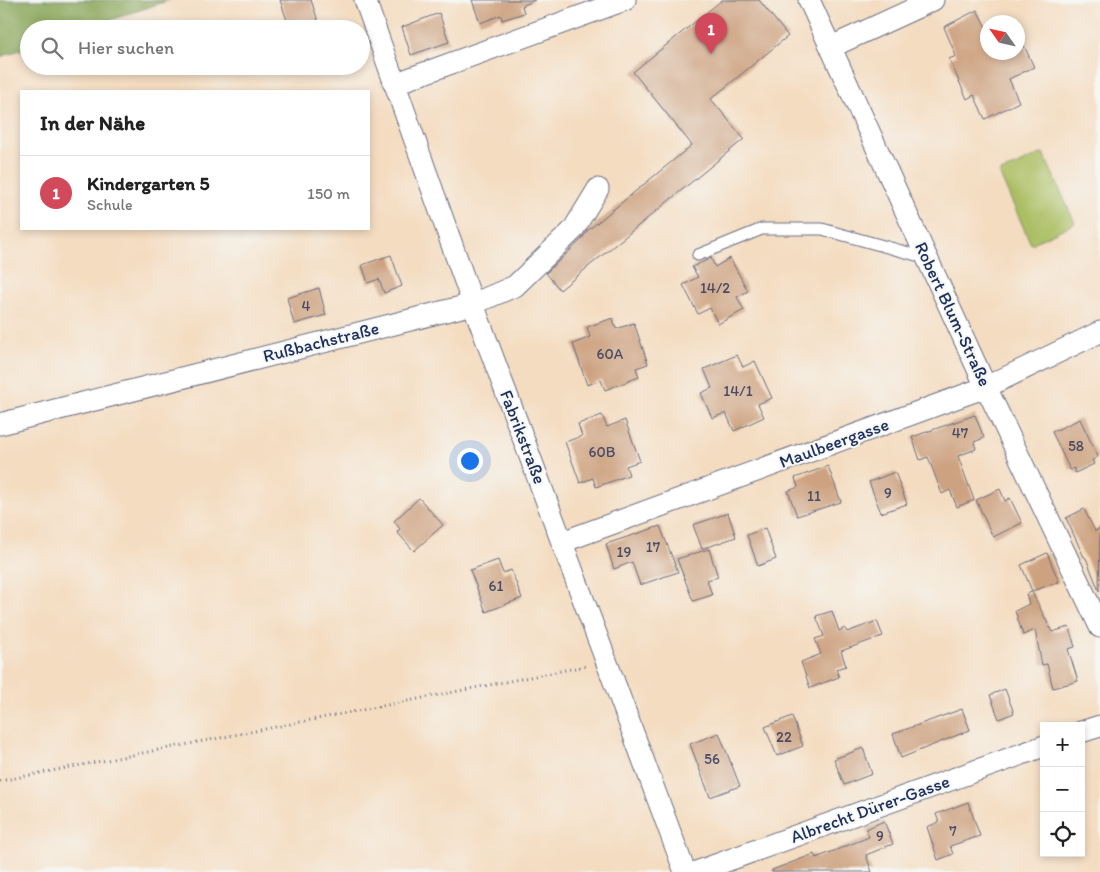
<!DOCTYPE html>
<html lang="de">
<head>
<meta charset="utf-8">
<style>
	:root { --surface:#fff; --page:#f2f2f2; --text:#222; --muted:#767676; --line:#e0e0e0; --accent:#d1495b }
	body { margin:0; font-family:Itim,sans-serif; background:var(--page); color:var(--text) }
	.controls { position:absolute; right:15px; bottom:15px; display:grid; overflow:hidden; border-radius:0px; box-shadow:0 2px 8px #0003 }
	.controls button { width:45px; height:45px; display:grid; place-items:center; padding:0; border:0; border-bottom:1px solid var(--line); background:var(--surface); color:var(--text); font:25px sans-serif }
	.compass { position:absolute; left:980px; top:15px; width:45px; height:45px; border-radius:50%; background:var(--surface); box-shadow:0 2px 8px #0003; rotate:304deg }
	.you { position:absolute; left:469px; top:460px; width:18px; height:18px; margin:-12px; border:4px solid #fff; border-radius:50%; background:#1a73e8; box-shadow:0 0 0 8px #1a73e833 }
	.badge { display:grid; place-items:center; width:32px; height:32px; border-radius:50%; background:var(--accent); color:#fff; font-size:16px; font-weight:700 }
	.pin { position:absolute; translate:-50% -41px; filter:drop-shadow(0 1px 2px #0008) }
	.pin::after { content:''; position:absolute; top:26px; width:18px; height:15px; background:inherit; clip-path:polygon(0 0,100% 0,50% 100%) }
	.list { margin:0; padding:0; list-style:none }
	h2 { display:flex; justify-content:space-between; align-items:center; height:65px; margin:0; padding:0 20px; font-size:21px }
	h2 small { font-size:16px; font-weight:400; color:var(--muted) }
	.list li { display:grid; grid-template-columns:32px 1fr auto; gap:15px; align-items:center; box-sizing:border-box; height:75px; padding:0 20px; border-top:1px solid var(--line) }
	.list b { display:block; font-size:19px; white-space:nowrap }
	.list p { margin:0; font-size:16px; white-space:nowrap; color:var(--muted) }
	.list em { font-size:16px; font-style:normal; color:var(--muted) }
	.icon { flex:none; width:28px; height:28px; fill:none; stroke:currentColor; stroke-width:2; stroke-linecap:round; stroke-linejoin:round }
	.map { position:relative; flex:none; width:1100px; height:872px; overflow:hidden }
	.search { position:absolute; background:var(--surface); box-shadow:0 2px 8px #0003; left:20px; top:20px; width:350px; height:55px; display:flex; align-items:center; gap:12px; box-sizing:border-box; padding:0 18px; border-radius:28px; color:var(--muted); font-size:19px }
	.panel { position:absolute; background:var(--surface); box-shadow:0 2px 8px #0003; left:20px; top:90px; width:350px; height:140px; border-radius:0px }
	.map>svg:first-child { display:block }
</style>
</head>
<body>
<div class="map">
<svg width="1100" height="872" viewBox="0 0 1100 872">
	<rect width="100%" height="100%" fill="#f6f6f2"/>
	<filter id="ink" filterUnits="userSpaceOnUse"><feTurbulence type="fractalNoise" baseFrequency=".02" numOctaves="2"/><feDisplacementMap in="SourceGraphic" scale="10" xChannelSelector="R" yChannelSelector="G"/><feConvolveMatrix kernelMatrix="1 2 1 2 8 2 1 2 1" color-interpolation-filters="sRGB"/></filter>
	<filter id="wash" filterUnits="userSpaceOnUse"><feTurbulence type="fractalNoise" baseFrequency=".0096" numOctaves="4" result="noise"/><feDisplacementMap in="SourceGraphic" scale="20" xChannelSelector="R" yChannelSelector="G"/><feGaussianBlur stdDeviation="1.12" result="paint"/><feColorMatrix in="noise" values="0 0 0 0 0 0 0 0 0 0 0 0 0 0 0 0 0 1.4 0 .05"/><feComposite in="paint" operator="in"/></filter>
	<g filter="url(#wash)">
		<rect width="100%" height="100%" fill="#f4dcc0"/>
		<!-- green -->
		<path fill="#abbe62" stroke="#637660" d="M1043 153 1075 223 1031 244 999 173Z"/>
		<!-- forest -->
		<path fill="#88a558" stroke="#526a5b" d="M0 0H170L84 29H29V47L0 57Z"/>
		<g id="blocks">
			<!-- building -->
			<path fill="#cda280" d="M280 0H311L319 24 303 29H290Z
				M472 0H535L522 6 524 13 502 20 501 15 480 23Z
				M722 0H759L788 36 711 99 744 139 560 290 546 273 582 239 587 231 692 145 633 72Z
				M977 10 988 31V52H1018V33L1034 67 1009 79 1019 102 985 119 974 95 967 99 949 59 956 56 944 27Z
				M439 13 449 42 411 55 402 27Z
				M391 255 402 286 384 293 379 279 368 283 362 265Z
				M711 258 715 267 730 258 748 291 737 297 744 310 718 324 710 308 698 314 683 285 698 277 692 267Z
				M319 288 326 315 294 324 287 298Z
				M613 318 616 329 634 323 648 364 636 368 639 377 605 390 601 380 587 385 573 344 590 337 587 327Z
				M737 355 743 367 755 361 772 398 758 404 764 417 734 431 726 413 712 418 701 393 712 388 704 369Z
				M602 415 607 427 625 420 640 461 626 466 629 475 596 487 593 478 580 483 565 442 582 436 578 424Z
				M975 415 984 438 974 442 976 449 958 456 974 500 957 507 950 490 942 494 928 457 920 460 912 437Z
				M1080 419 1098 457 1092 460 1094 464 1075 473 1074 468 1070 470 1052 432Z
				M828 466 841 502 797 516 788 491 798 487 795 478Z
				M895 472 907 504 881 513 869 482Z
				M1000 489 1005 501 1010 498 1022 523 993 537 976 500Z
				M419 498 443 525 414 551 397 532 400 529 394 521Z
				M1084 509 1095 531 1100 528 1099 591 1086 558 1084 557 1066 518Z
				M728 513 736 537 702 549 693 525Z
				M660 526 678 572 640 585 632 562 614 569 606 544Z
				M765 528 776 559 758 566 747 535Z
				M709 549 718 577 707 580 712 595 693 601 677 559Z
				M1047 553 1059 582 1032 591 1021 565Z
				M498 560 503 573 511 570 522 598 486 612 470 570Z
				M1032 592 1052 632 1069 627 1075 647 1068 649 1078 681 1053 688 1047 664 1042 665 1035 630 1023 635 1015 611 1029 604 1026 594Z
				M832 611 839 631 845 628 847 632 877 621 883 636 841 651 846 666 836 669 839 677 810 688 801 662 821 654 815 639 824 636 816 616Z
				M1005 689 1014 713 999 719 990 695Z
				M962 709 970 730 901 758 893 734Z
				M792 716 803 746 777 756 765 727Z
				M719 733 740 786 710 797 690 744Z
				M863 748 872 774 844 785 834 759Z
				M968 802 980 836 950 846 953 854 938 860 927 827 939 822 936 814Z
				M884 821 893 844 866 855 872 872H772V870L814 854 816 858 869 837 866 829Z"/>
		</g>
	</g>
	<g filter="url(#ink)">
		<use href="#blocks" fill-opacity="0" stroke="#676c80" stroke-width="1"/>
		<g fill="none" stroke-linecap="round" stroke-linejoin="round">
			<defs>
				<path id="lane" d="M698 255 762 229H822L927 258"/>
				<path id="street" d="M365 0 473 304 685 872
					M809 0 986 387 1100 627
					M831 47 933 0
					M394 84 625 0
					M0 424 473 304 515 286 573 230 598 189
					M562 542 986 387 1100 332
					M1081 732 1100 726
					M696 872 1044 746"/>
			</defs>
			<!-- lane casing -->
			<use href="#lane" stroke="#676c80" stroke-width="13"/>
			<!-- street casing -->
			<use href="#street" stroke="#676c80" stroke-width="23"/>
			<!-- path -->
			<path stroke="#676c80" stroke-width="3" stroke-dasharray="1 4" stroke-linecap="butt" d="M0 781 586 666"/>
			<!-- lane -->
			<use href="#lane" stroke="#fff" stroke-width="11"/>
			<!-- street -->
			<use href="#street" stroke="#fff" stroke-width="21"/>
		</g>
	</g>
	<g text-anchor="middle" stroke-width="4" stroke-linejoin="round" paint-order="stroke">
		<!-- number labels -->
		<g font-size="15" fill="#484c66">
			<text x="715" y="293">14/2</text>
			<text x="306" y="311">4</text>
			<text x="610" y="359">60A</text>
			<text x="738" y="396">14/1</text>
			<text x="960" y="438">47</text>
			<text x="1076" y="451">58</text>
			<text x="602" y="457">60B</text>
			<text x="888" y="498">9</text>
			<text x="814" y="501">11</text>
			<text x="653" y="552">17</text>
			<text x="624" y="557">19</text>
			<text x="496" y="591">61</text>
			<text x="784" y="742">22</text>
			<text x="712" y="764">56</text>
			<text x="953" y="836">7</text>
			<text x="880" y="841">9</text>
		</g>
		<!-- street labels -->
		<g font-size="18" fill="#1b2f5e" stroke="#f6f6f2">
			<text transform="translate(953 314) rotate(65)" y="6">Robert Blum-Straße</text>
			<text transform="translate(321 342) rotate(-14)" y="6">Rußbachstraße</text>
			<text transform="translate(523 437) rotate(69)" y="6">Fabrikstraße</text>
			<text transform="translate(834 443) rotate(-20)" y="6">Maulbeergasse</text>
			<text transform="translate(870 809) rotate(-20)" y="6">Albrecht Dürer-Gasse</text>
		</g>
	</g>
</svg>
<div class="controls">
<button>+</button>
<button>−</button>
<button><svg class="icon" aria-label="locate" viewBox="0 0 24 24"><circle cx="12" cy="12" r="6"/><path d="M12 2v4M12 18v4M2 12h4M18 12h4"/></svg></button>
</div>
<svg class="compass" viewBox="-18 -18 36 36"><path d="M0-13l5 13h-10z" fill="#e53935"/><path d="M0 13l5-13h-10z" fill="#767676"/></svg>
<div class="you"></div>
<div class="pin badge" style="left:711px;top:54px">1</div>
<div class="search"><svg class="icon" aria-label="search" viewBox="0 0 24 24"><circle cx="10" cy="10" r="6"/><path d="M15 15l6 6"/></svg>Hier suchen</div>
<section class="panel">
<h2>In der Nähe<small></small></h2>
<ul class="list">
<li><span class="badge">1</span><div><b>Kindergarten 5</b><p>Schule</p></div><em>150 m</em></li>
</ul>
</section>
</div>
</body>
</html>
